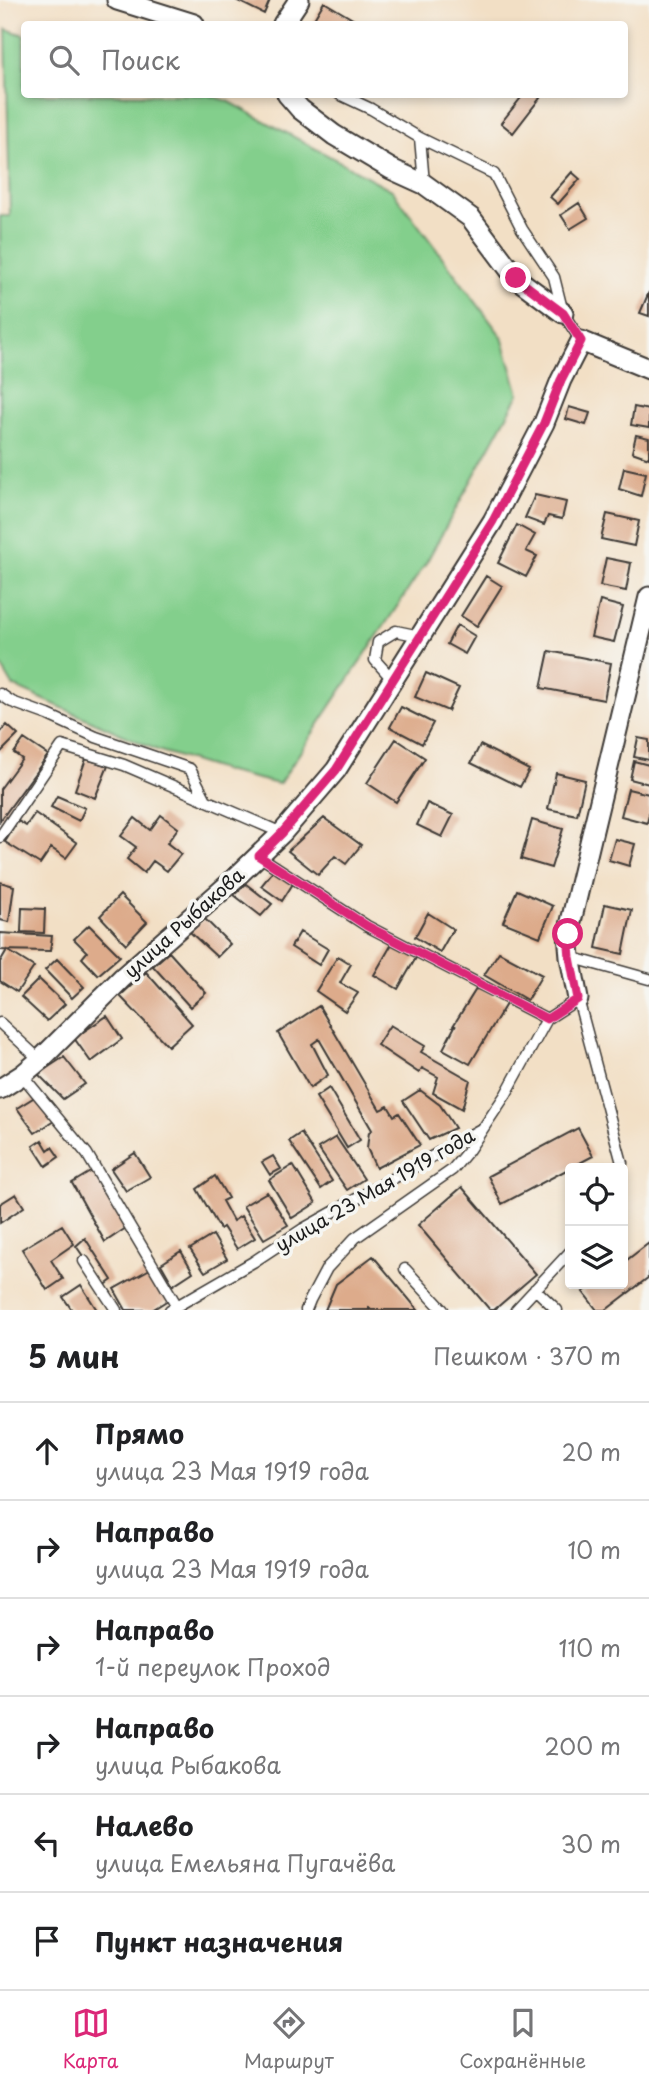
<!DOCTYPE html>
<html lang="ru">
<head>
<meta charset="utf-8">
<style>
	:root { --surface:#fff; --page:#f2f2f2; --text:#202124; --muted:#757577; --line:#e0e0e0; --accent:#db2777 }
	body { margin:0; font-family:"Playpen Sans",sans-serif; background:var(--page); color:var(--text) }
	.controls { position:absolute; right:21px; bottom:21px; display:grid; overflow:hidden; border-radius:7px; box-shadow:0 4px 10px #0003 }
	.controls button { width:63px; height:63px; display:grid; place-items:center; padding:0; border:0; border-bottom:2px solid var(--line); background:var(--surface); color:var(--text); font:35px sans-serif }
	.stop { position:absolute; width:21px; height:21px; margin:-16px; border:5px solid #db2777; border-radius:50%; background:#fff }
	.stop.end { background:#db2777; border-color:#fff; box-shadow:0 2px 7px #0008 }
	.list { margin:0; padding:0; list-style:none }
	h2 { display:flex; justify-content:space-between; align-items:center; height:91px; margin:0; padding:0 28px; font-size:30px }
	h2 small { font-size:23px; font-weight:400; color:var(--muted) }
	.list li { display:grid; grid-template-columns:46px 1fr auto; gap:21px; align-items:center; box-sizing:border-box; height:98px; padding:0 28px; border-top:2px solid var(--line) }
	.list b { display:block; font-size:26px; white-space:nowrap }
	.list p { margin:0; font-size:23px; white-space:nowrap; color:var(--muted) }
	.list em { font-size:23px; font-style:normal; color:var(--muted) }
	.icon { flex:none; width:38px; height:38px; fill:none; stroke:currentColor; stroke-width:2; stroke-linecap:round; stroke-linejoin:round }
	.map { position:relative; flex:none; width:649px; height:1310px; overflow:hidden }
	.search { position:absolute; background:var(--surface); box-shadow:0 4px 10px #0003; left:21px; right:21px; top:21px; height:77px; display:flex; align-items:center; gap:18px; box-sizing:border-box; padding:0 24px; border-radius:7px; color:var(--muted); font-size:26px }
	.sheet { height:679px; background:var(--surface) }
	nav { display:flex; justify-content:space-around; align-items:center; box-sizing:border-box; height:98px; border-top:2px solid var(--line); background:var(--surface); font-size:19px; color:var(--muted) }
	nav a { display:grid; justify-items:center; gap:4px }
	nav .on { color:var(--accent) }
	.map>svg:first-child { display:block }
</style>
</head>
<body>
<div class="map">
<svg width="649" height="1310" viewBox="0 0 649 1310">
	<rect width="100%" height="100%" fill="#f6f6f2"/>
	<filter id="ink" filterUnits="userSpaceOnUse"><feTurbulence type="fractalNoise" baseFrequency=".0143" numOctaves="2"/><feDisplacementMap in="SourceGraphic" scale="14" xChannelSelector="R" yChannelSelector="G"/><feConvolveMatrix kernelMatrix="1 2 1 2 8 2 1 2 1" color-interpolation-filters="sRGB"/></filter>
	<filter id="wash" filterUnits="userSpaceOnUse"><feTurbulence type="fractalNoise" baseFrequency=".00686" numOctaves="4" result="noise"/><feDisplacementMap in="SourceGraphic" scale="28" xChannelSelector="R" yChannelSelector="G"/><feGaussianBlur stdDeviation="1.57" result="paint"/><feColorMatrix in="noise" values="0 0 0 0 0 0 0 0 0 0 0 0 0 0 0 0 0 1.4 0 .05"/><feComposite in="paint" operator="in"/></filter>
	<g filter="url(#wash)">
		<rect width="100%" height="100%" fill="#f2dfc5"/>
		<!-- green -->
		<path fill="#83cf8c" stroke="#507654" stroke-width="2" d="M6 29 24 35V94L208 95 228 101 392 190 502 337 519 394 426 563 279 784 228 772 157 750 13 686 0 664V216H10Z"/>
		<g id="blocks">
			<!-- building -->
			<path fill="#ddab8b" d="M236 0H270L264 14Z
				M324 2 356 21 354 24H311Z
				M524 94H536L540 98 513 133 501 123Z
				M572 172 580 179 558 204 550 197Z
				M579 203 588 218 570 229 561 215Z
				M649 292V316L640 313Z
				M569 407 590 413 586 425 566 419Z
				M634 407 649 410V428L631 425Z
				M636 435 649 438V458L632 452Z
				M624 468 646 473 641 496 619 489Z
				M535 495 566 502 562 519 548 516 544 525 525 518Z
				M607 514 639 521 634 546 601 539Z
				M517 525 535 535 526 551 537 556 526 577 498 563Z
				M606 558 631 563 626 591 600 586Z
				M486 576 502 586 477 626 461 616Z
				M600 601 623 607 614 642 591 637Z
				M457 625 475 636 465 654 447 644Z
				M549 651 611 663 604 700 541 688Z
				M426 673 459 688 448 711 415 697Z
				M401 707 433 723 422 744 390 727Z
				M7 725 18 735 0 753V733Z
				M638 738 649 740V760L634 757Z
				M24 739 48 755 0 821V789L22 759 14 753Z
				M396 739 425 758 396 802 367 783Z
				M480 745 529 770 520 787 471 763Z
				M86 759 108 766 95 798 75 790Z
				M634 761 649 765V784L630 779Z
				M556 773 585 780 577 815 548 809Z
				M628 789 649 794V815L647 823 621 816Z
				M57 796 85 808 79 821 51 807Z
				M427 803 453 815 442 837 417 825Z
				M35 813 77 843 66 858 51 848 40 864 5 842 18 821 26 826Z
				M161 815 178 828 167 843 181 854 167 871 153 861 144 873 127 859 136 847 121 836 135 818 150 830Z
				M324 818 361 845 346 864 335 856 318 875 288 851Z
				M532 820 563 829 551 868 521 859Z
				M615 839 635 844 629 866 609 860Z
				M274 870 294 882 282 901 261 886Z
				M0 882 14 886 9 922 0 920Z
				M246 884 272 904 261 916 234 895Z
				M517 890 553 906 540 937 503 922Z
				M120 895 147 922 126 944 100 916Z
				M605 904 632 910 623 954 596 948Z
				M22 908 45 909 44 933 21 932Z
				M428 913 453 929 440 952 415 937Z
				M205 919 230 944 217 957 190 932Z
				M89 925 120 956 98 975 82 958 87 952 74 939Z
				M300 932 328 949 319 965 291 947Z
				M0 933 52 936 50 951 0 950Z
				M393 942 417 956 398 989 374 975Z
				M7 950 34 967 17 992 0 981V962Z
				M169 952 206 993 190 1007 153 966Z
				M499 952 542 975 527 1000 484 975Z
				M338 956 351 964 340 983 358 993 345 1011 316 991Z
				M57 959 84 987 72 998 45 970Z
				M146 972 192 1024 168 1046 120 996Z
				M39 979 65 1004 47 1021 21 997Z
				M478 986 506 1004 470 1064 443 1049 455 1026H453Z
				M319 1006 380 1110 388 1106 394 1116 399 1113 420 1145 376 1168 367 1148 369 1132 372 1130 319 1039 312 1044 328 1075 310 1088 278 1033Z
				M107 1016 122 1039 91 1062 74 1038Z
				M390 1025 425 1046 421 1052 470 1080 462 1109 433 1093 438 1077 422 1068 419 1073 377 1045Z
				M64 1057 85 1084 63 1099 38 1074Z
				M329 1088 360 1140 347 1148 316 1097Z
				M420 1090 440 1105 455 1128 429 1140 403 1101Z
				M38 1095 54 1121 35 1133 17 1108Z
				M578 1128 593 1156 502 1204 488 1176Z
				M301 1133 332 1181 321 1189 289 1141Z
				M336 1137 364 1179 347 1190 318 1148Z
				M42 1140 48 1150 52 1147 59 1157 46 1166 33 1146Z
				M135 1153 150 1177 126 1191 111 1169Z
				M273 1156 281 1169 270 1175 262 1162Z
				M293 1165 316 1203 292 1218 269 1180Z
				M92 1171 126 1228 105 1242 72 1183Z
				M215 1176 228 1198 222 1201 233 1221 241 1216 255 1238 237 1249 223 1227 220 1229 197 1189Z
				M462 1187 536 1274 494 1310H490L418 1225Z
				M267 1192 288 1225 264 1239 243 1206Z
				M16 1194 24 1207 0 1223V1204Z
				M62 1225 74 1244 51 1260 63 1279 47 1290 22 1249Z
				M213 1235 227 1259 205 1272 190 1249Z
				M85 1238 112 1280 104 1286 76 1246Z
				M649 1243V1277L606 1310H597L583 1292 595 1284H623V1263Z
				M181 1251 193 1272 173 1285 161 1264Z
				M373 1256 418 1310H371L369 1308V1310H325L336 1284Z
				M150 1269 168 1300 152 1310H126L114 1289Z
				M81 1285 97 1310H72L63 1297Z"/>
		</g>
	</g>
	<g filter="url(#ink)">
		<use href="#blocks" fill-opacity="0" stroke="#3c3935" stroke-width="2"/>
		<g fill="none" stroke-linecap="round" stroke-linejoin="round">
			<defs>
				<path id="service" d="M339 94 371 109 420 138 494 174 522 229 554 277 563 313 581 341
					M420 138 424 183
					M393 680 375 660 378 642 396 631 420 636
					M0 694 12 702 48 715 96 737 190 769 206 800
					M0 837 62 746 124 765 282 833
					M259 856 367 926 547 1019
					M570 957 649 979
					M0 1023 40 1060
					M22 1075 87 1154 177 1306
					M84 1261 116 1310
					M405 1269 443 1310
					M535 1289 557 1310
					M170 1310 253 1262 303 1229 481 1129
					M306 1310 310 1300 327 1268 355 1238 452 1170 468 1151 506 1094 547 1019 578 999 622 1163 620 1168
					M516 1310 570 1252"/>
				<path id="minor" d="M117 0 194 24
					M283 24 299 0
					M287 94 300 109 334 135 391 169 424 184 471 218 516 278 563 313
					M578 999 570 957 568 934 649 597
					M0 1089 22 1075 40 1060 122 978 229 884 282 833 336 770 493 521 544 423 561 380 581 341 649 369"/>
			</defs>
			<!-- service casing -->
			<use href="#service" stroke="#3c3935" stroke-width="13"/>
			<!-- minor casing -->
			<use href="#minor" stroke="#3c3935" stroke-width="23"/>
			<!-- service -->
			<use href="#service" stroke="#fff" stroke-width="10"/>
			<!-- minor -->
			<use href="#minor" stroke="#fff" stroke-width="19"/>
		</g>
	</g>
	<g fill="none" stroke-linecap="round" stroke-linejoin="round" filter="url(#ink)">
		<!-- route -->
		<path stroke="#db2777" stroke-width="9" d="M516 278 563 313 581 341 561 380 544 423 493 521 336 770 282 833 259 856 367 926 547 1019 578 999 570 957 568 934"/>
	</g>
	<g text-anchor="middle" stroke-width="7" stroke-linejoin="round" paint-order="stroke">
		<!-- street labels -->
		<g font-size="19" fill="#1c1c1c" stroke="#f6f6f2">
			<text transform="translate(184 923) rotate(-42)" y="7">улица Рыбакова</text>
			<text transform="translate(375 1190) rotate(-30)" y="7">улица 23 Мая 1919 года</text>
		</g>
	</g>
</svg>
<div class="controls">
<button><svg class="icon" aria-label="locate" viewBox="0 0 24 24"><circle cx="12" cy="12" r="6"/><path d="M12 2v4M12 18v4M2 12h4M18 12h4"/></svg></button>
<button><svg class="icon" aria-label="layers" viewBox="0 0 24 24"><path d="M12 4l9 5-9 5-9-5zM3 14l9 5 9-5"/></svg></button>
</div>
<div class="stop" style="left:568px;top:934px"></div>
<div class="stop end" style="left:516px;top:278px"></div>
<div class="search"><svg class="icon" aria-label="search" viewBox="0 0 24 24"><circle cx="10" cy="10" r="6"/><path d="M15 15l6 6"/></svg>Поиск</div>
</div>
<section class="sheet">
<h2>5 мин<small>Пешком · 370 m</small></h2>
<ul class="list">
<li><svg class="icon" aria-label="ahead" viewBox="0 0 24 24"><path d="M12 20V5M6 11l6-6 6 6"/></svg><div><b>Прямо</b><p>улица 23 Мая 1919 года</p></div><em>20 m</em></li>
<li><svg class="icon" aria-label="right" viewBox="0 0 24 24"><path d="M7 20v-9h11M14 6l5 5-5 5"/></svg><div><b>Направо</b><p>улица 23 Мая 1919 года</p></div><em>10 m</em></li>
<li><svg class="icon" aria-label="right" viewBox="0 0 24 24"><path d="M7 20v-9h11M14 6l5 5-5 5"/></svg><div><b>Направо</b><p>1-й переулок Проход</p></div><em>110 m</em></li>
<li><svg class="icon" aria-label="right" viewBox="0 0 24 24"><path d="M7 20v-9h11M14 6l5 5-5 5"/></svg><div><b>Направо</b><p>улица Рыбакова</p></div><em>200 m</em></li>
<li><svg class="icon" aria-label="left" viewBox="0 0 24 24"><path d="M17 20v-9H6M10 6l-5 5 5 5"/></svg><div><b>Налево</b><p>улица Емельяна Пугачёва</p></div><em>30 m</em></li>
<li><svg class="icon" aria-label="arrive" viewBox="0 0 24 24"><path d="M6 21V4h12l-3 4 3 4H6"/></svg><div><b>Пункт назначения</b></div></li>
</ul>
</section>
<nav>
<a class="on"><svg class="icon" aria-label="map" viewBox="0 0 24 24"><path d="M3 6l6-2 6 2 6-2v14l-6 2-6-2-6 2zM9 4v14M15 6v14"/></svg>Карта</a>
<a><svg class="icon" aria-label="directions" viewBox="0 0 24 24"><path d="M12 3l9 9-9 9-9-9zM9 14v-3h6M13 9l2 2-2 2"/></svg>Маршрут</a>
<a><svg class="icon" aria-label="saved" viewBox="0 0 24 24"><path d="M7 4h10v16l-5-4-5 4z"/></svg>Сохранённые</a>
</nav>
</body>
</html>
